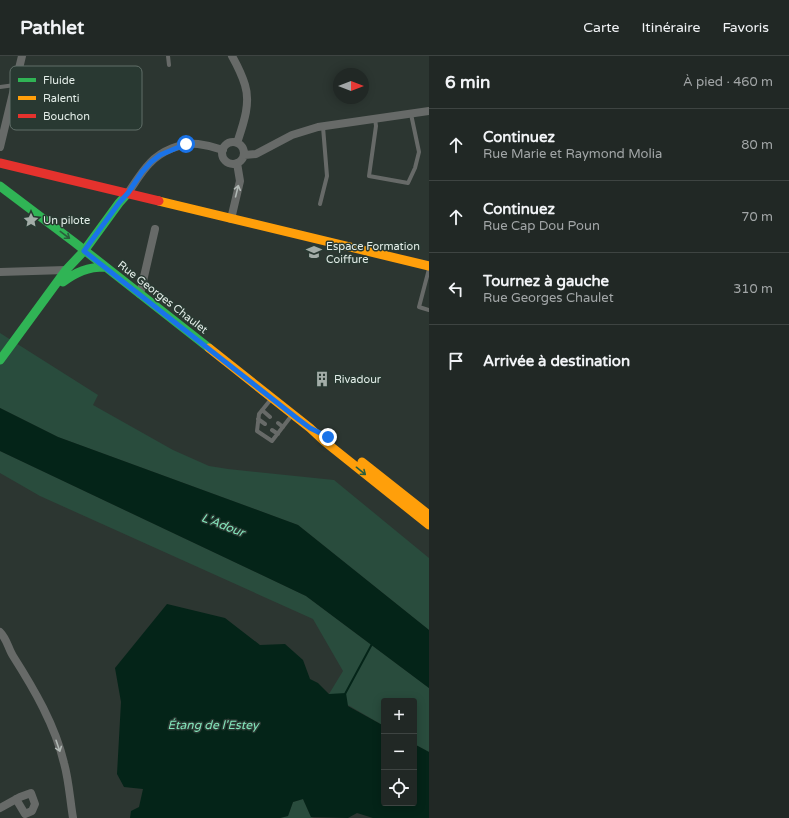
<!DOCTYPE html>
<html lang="fr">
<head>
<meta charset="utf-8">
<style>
	:root { --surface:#212825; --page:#2d3432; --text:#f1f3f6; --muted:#a2a6a7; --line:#3e4442 }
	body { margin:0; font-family:"Varela Round",sans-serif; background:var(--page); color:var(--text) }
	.controls { position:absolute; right:12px; bottom:12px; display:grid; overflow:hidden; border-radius:4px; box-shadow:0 2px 10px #0003 }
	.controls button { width:36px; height:36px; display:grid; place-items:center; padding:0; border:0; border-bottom:1px solid var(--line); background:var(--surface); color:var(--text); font:20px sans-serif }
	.compass { position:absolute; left:333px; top:12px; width:36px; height:36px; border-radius:50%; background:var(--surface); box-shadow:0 2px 10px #0003; rotate:90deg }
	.stop { position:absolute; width:12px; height:12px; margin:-9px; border:3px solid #1a73e8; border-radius:50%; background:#fff }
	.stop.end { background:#1a73e8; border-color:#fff; box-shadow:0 1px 4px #0008 }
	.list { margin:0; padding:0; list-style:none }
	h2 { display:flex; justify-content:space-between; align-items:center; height:52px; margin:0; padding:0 16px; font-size:17px }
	h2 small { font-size:13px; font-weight:400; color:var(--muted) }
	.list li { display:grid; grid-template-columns:26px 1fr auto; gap:12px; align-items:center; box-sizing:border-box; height:72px; padding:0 16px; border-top:1px solid var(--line) }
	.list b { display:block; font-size:15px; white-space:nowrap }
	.list p { margin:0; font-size:13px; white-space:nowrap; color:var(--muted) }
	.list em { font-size:13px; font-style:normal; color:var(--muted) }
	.icon { flex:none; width:22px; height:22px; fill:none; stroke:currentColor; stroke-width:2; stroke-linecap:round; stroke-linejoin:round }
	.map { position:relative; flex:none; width:429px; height:762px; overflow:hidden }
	header { display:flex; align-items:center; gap:24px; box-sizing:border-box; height:56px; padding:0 20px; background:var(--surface); border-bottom:1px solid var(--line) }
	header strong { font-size:19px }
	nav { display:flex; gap:22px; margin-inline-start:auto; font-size:14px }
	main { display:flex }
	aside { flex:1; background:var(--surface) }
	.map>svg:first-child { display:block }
</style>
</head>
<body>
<header>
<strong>Pathlet</strong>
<nav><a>Carte</a><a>Itinéraire</a><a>Favoris</a></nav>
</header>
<main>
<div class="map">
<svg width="429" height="762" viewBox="0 0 429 762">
	<rect width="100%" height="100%" fill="#2c3631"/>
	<!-- green -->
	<path fill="#294c3d" d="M0 277 98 339 93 349 173 394 209 410 228 413 334 424 429 502V574L298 469 58 381 0 352Z
		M0 395 306 540 429 632V696L414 688V645H384V670L329 638 343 615 313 563 40 440 0 417Z
		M303 743 311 761 314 762H280L288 760 293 746Z"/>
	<!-- water -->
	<path fill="#042418" d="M0 352 58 381 298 469 429 574V632L306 540 0 395Z
		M167 548 225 562 260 589 285 588 303 604 310 623 318 627 329 638 346 637 348 650 384 670V747H414V688L429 696V762H373L357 757 348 762 311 761 303 743 293 746 288 760 280 762H130L131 755 139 751 143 733 124 731 117 718 121 646 115 612Z"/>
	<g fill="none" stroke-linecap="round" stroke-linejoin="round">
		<!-- stream -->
		<path stroke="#042418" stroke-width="2" d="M345 638 372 588"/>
		<!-- lane -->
		<path stroke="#676a68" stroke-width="4" d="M168 0 169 9
			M0 31 15 29
			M375 63 376 70 369 120 408 127 415 112 419 96 411 58
			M320 148 327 120 323 71
			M429 213 419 251 429 254
			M272 342 259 358 257 375 272 385 292 359
			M262 354 270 361
			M258 363 265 368
			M278 367 283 371
			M272 374 278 378"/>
		<!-- street -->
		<path stroke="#676a68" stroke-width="8" d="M232 0C237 9 242 19 245 29 251 48 243 69 237 87
			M222 97a11 11 0 1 1 22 0a11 11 0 1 1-22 0Z
			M0 91 22 0
			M244 99 256 98 292 79 318 71 429 55
			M128 137C135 127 141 116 150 107 161 95 182 86 198 88 206 89 215 91 223 94
			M231 163 240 125 237 107
			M0 216 66 214
			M140 238 155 173
			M0 576C7 583 8 592 13 600 34 633 55 669 64 707 69 725 70 744 73 762
			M0 752 20 741 31 737 35 748 32 755 25 758 16 743"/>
		<!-- fast -->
		<path stroke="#30b455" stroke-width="9" d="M0 130 74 186 209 292
			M63 226C76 216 88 211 105 211
			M0 304 66 214 84 195 119 147 128 137"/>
		<!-- slow -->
		<path stroke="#ff9f0a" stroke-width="9" d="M159 145 429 210
			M209 292 310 372 324 385 429 469
			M362 406 429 459"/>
		<!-- jam -->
		<path stroke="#e5322d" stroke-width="9" d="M0 107 159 145"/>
	</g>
	<!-- one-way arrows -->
	<defs><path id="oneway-shaft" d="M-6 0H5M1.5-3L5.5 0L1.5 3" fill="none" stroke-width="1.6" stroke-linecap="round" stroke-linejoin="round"/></defs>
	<g stroke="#b1b9b5">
		<use href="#oneway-shaft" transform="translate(237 135) rotate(-76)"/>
		<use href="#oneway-shaft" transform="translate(58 690) rotate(71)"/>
	</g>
	<g stroke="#2b5e3c">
		<use href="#oneway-shaft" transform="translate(65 179) rotate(37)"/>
		<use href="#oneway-shaft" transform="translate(361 415) rotate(39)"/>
	</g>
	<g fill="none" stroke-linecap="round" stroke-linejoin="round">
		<!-- route -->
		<path stroke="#1a73e8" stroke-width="5" d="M186 88 160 99 151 106 142 116 128 137 119 147 84 195 298 363 310 372 328 381"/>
	</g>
	<!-- icons -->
	<defs>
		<symbol id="sight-bare" viewBox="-9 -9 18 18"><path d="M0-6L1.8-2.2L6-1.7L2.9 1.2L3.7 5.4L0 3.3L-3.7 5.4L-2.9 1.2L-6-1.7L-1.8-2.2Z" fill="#a3ada8" stroke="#293932" stroke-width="2.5" paint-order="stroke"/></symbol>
		<symbol id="school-bare" viewBox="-9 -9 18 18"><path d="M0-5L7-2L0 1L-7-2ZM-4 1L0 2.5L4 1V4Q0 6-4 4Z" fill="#a3ada8" stroke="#293932" stroke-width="2.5" paint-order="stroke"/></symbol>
		<symbol id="building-bare" viewBox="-9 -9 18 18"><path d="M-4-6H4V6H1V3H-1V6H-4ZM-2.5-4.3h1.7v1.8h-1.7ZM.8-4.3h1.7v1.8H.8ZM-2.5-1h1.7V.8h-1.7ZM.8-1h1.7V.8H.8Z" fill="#a3ada8" stroke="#293932" stroke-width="2.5" paint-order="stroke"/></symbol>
	</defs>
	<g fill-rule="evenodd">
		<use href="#sight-bare" x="20" y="153" width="22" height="22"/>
		<use href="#school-bare" x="303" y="185" width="22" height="22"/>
		<use href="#building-bare" x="311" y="312" width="22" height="22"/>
	</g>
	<g text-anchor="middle" stroke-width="3" stroke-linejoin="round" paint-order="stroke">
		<!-- poi labels -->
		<g font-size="11" fill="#e3ede8" stroke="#293932" text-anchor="start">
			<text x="43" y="168">Un pilote</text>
			<text x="326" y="194">Espace Formation<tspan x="326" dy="13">Coiffure</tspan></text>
			<text x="334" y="327">Rivadour</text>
		</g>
		<!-- street labels -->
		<g font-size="11" fill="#e3ede8" stroke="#293932">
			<text transform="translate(163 241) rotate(38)" y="4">Rue Georges Chaulet</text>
		</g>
		<!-- water labels -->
		<g font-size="12" font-style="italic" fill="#85e6bc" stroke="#293932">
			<text transform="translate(223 469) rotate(21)" y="4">L'Adour</text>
			<text x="213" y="673">Étang de l'Estey</text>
		</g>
	</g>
	<!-- legend -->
	<rect x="10" y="10" width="132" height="64" rx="6" fill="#293932" stroke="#616f69" stroke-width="1"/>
	<rect x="18" y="22" width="18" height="4" fill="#30b455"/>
	<rect x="18" y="40" width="18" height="4" fill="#ff9f0a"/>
	<rect x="18" y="58" width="18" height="4" fill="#e5322d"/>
	<g font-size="11" fill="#e3ede8">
		<text x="43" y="28">Fluide</text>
		<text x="43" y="46">Ralenti</text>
		<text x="43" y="64">Bouchon</text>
	</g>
</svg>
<div class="controls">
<button>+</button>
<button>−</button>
<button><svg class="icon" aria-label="locate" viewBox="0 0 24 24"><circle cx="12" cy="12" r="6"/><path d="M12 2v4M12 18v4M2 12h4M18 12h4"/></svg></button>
</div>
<svg class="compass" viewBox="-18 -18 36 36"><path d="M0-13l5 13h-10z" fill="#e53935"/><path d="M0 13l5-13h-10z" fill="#a2a6a7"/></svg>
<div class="stop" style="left:186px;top:88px"></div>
<div class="stop end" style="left:328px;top:381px"></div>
</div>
<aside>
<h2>6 min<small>À pied · 460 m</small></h2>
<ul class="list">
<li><svg class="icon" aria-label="ahead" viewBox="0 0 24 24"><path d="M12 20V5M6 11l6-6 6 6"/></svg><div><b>Continuez</b><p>Rue Marie et Raymond Molia</p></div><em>80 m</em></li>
<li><svg class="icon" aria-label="ahead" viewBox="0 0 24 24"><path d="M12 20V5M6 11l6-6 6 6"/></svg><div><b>Continuez</b><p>Rue Cap Dou Poun</p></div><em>70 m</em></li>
<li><svg class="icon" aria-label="left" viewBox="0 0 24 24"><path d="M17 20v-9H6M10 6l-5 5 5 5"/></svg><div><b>Tournez à gauche</b><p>Rue Georges Chaulet</p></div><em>310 m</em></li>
<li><svg class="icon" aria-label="arrive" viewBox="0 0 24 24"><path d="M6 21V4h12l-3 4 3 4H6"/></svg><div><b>Arrivée à destination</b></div></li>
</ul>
</aside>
</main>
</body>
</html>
